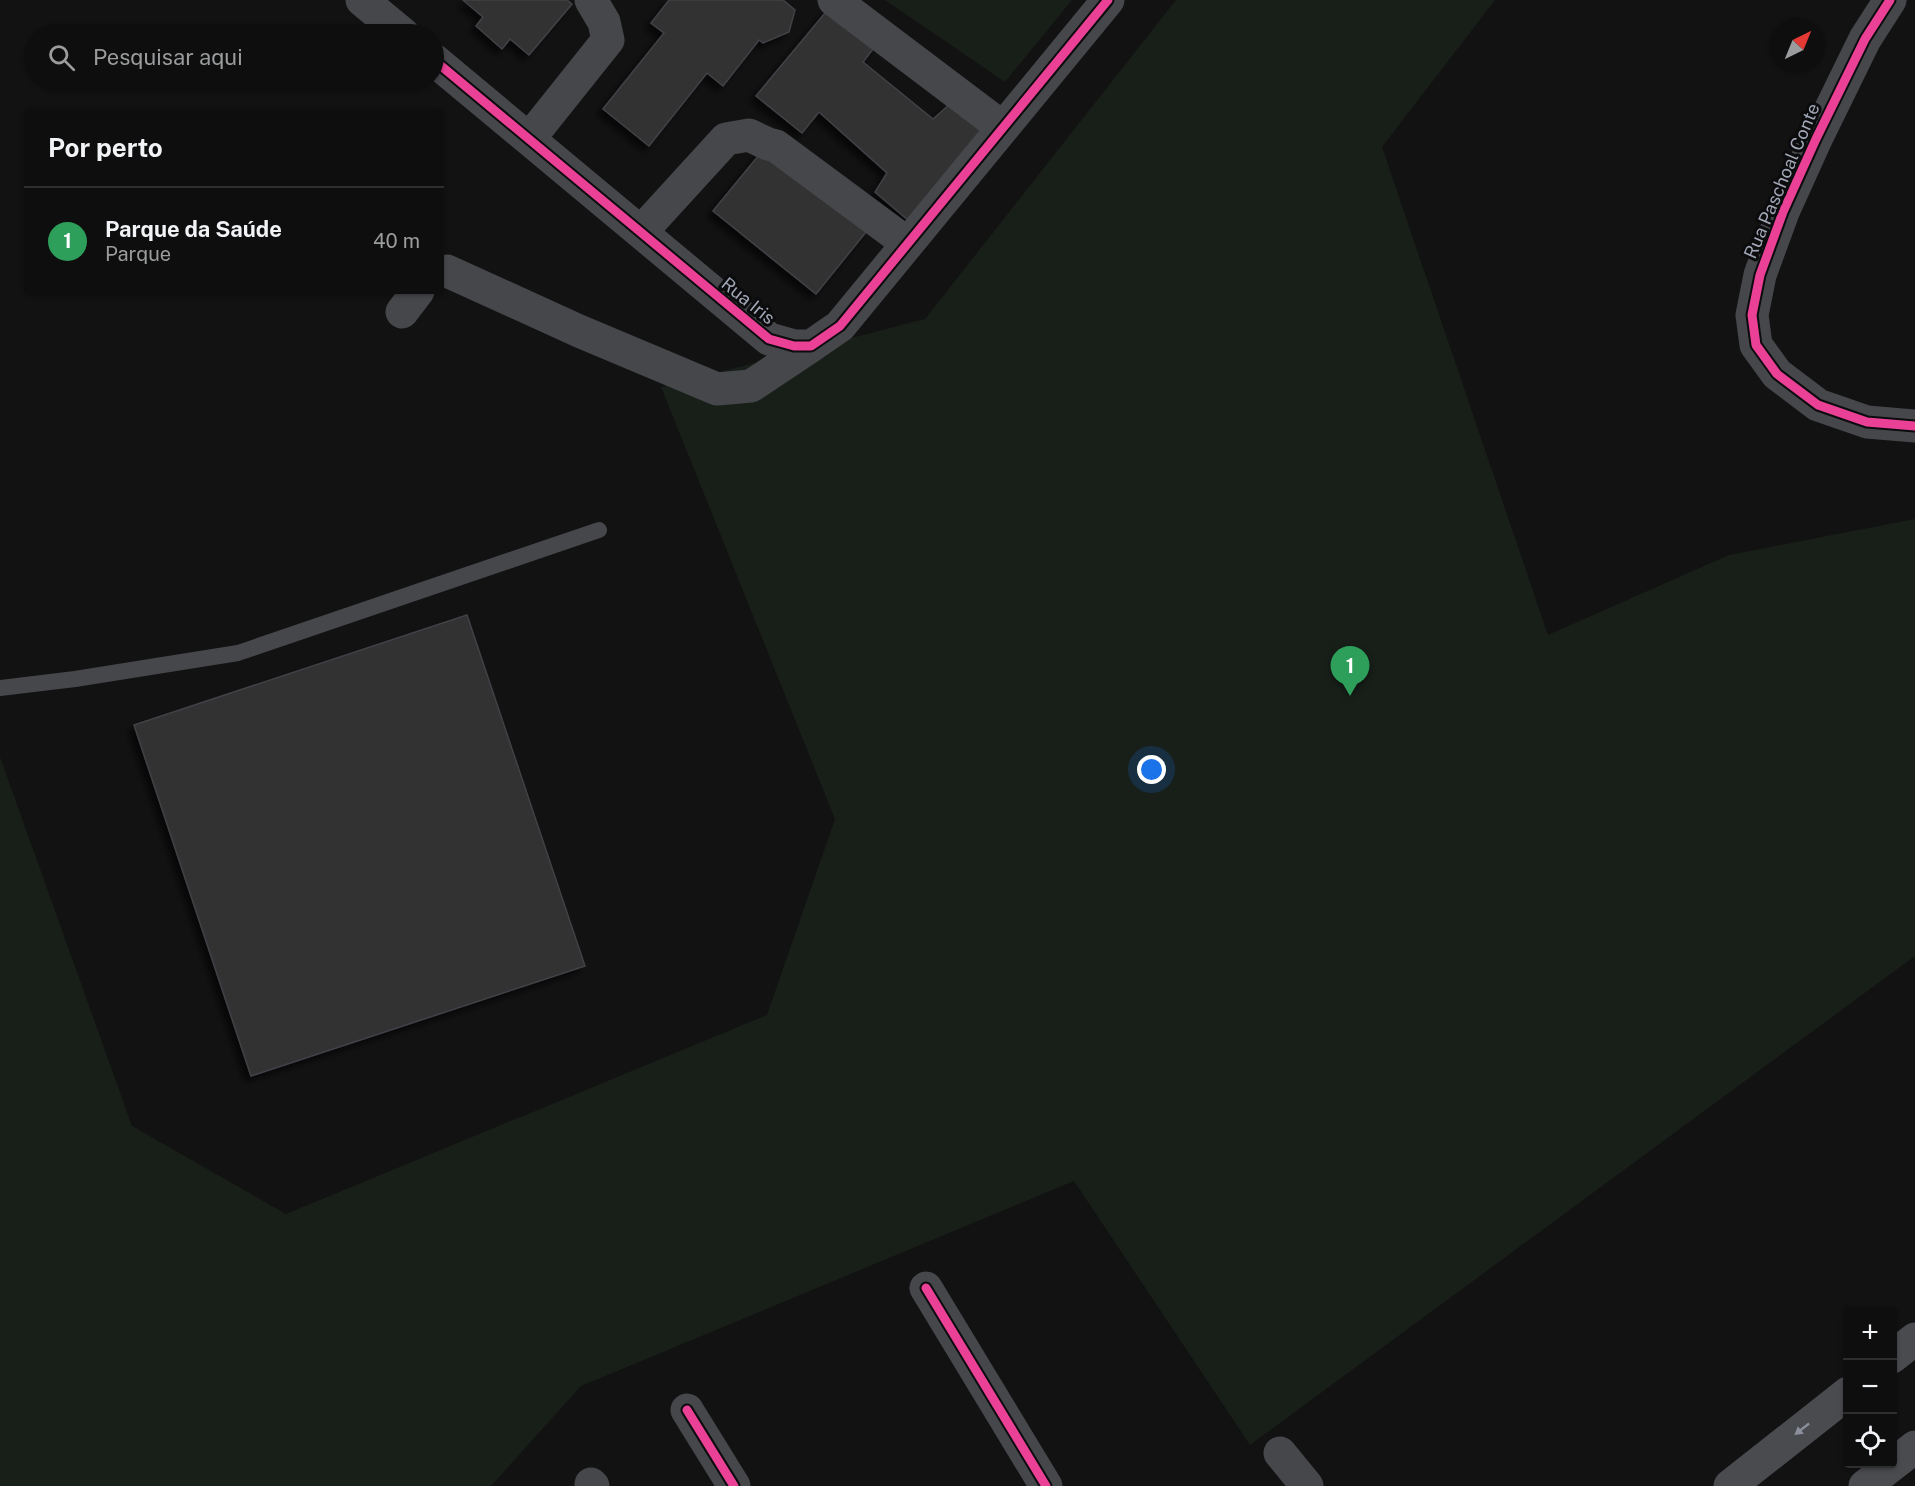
<!DOCTYPE html>
<html lang="pt">
<head>
<meta charset="utf-8">
<style>
	:root { --surface:#0e0e0e; --page:#1c1c1c; --text:#f1f3f6; --muted:#9b9c9e; --line:#2e2e2e; --accent:#6f737c }
	body { margin:0; font-family:"Public Sans",sans-serif; background:var(--page); color:var(--text) }
	.controls { position:absolute; right:18px; bottom:18px; display:grid; overflow:hidden; border-radius:6px; box-shadow:0 2px 4px #0004 }
	.controls button { width:54px; height:54px; display:grid; place-items:center; padding:0; border:0; border-bottom:2px solid var(--line); background:var(--surface); color:var(--text); font:30px sans-serif }
	.compass { position:absolute; left:1771px; top:18px; width:54px; height:54px; border-radius:50%; background:var(--surface); box-shadow:0 2px 4px #0004; rotate:43deg }
	.you { position:absolute; left:1152px; top:770px; width:21px; height:21px; margin:-15px; border:4px solid #fff; border-radius:50%; background:#1a73e8; box-shadow:0 0 0 9px #1a73e833 }
	.badge { display:grid; place-items:center; width:39px; height:39px; border-radius:50%; background:var(--accent); color:#fff; font-size:20px; font-weight:700 }
	.pin { position:absolute; translate:-50% -50px; filter:drop-shadow(0 2px 3px #0008) }
	.pin::after { content:''; position:absolute; top:32px; width:21px; height:18px; background:inherit; clip-path:polygon(0 0,100% 0,50% 100%) }
	.list { margin:0; padding:0; list-style:none }
	h2 { display:flex; justify-content:space-between; align-items:center; height:78px; margin:0; padding:0 24px; font-size:26px }
	h2 small { font-size:20px; font-weight:400; color:var(--muted) }
	.list li { display:grid; grid-template-columns:39px 1fr auto; gap:18px; align-items:center; box-sizing:border-box; height:108px; padding:0 24px; border-top:2px solid var(--line) }
	.list b { display:block; font-size:22px; white-space:nowrap }
	.list p { margin:0; font-size:20px; white-space:nowrap; color:var(--muted) }
	.list em { font-size:20px; font-style:normal; color:var(--muted) }
	.icon { flex:none; width:33px; height:33px; fill:none; stroke:currentColor; stroke-width:2; stroke-linecap:round; stroke-linejoin:round }
	.map { position:relative; flex:none; width:1915px; height:1486px; overflow:hidden }
	.search { position:absolute; background:var(--surface); box-shadow:0 2px 4px #0004; left:24px; top:24px; width:420px; height:66px; display:flex; align-items:center; gap:15px; box-sizing:border-box; padding:0 21px; border-radius:33px; color:var(--muted); font-size:22px }
	.panel { position:absolute; background:var(--surface); box-shadow:0 2px 4px #0004; left:24px; top:108px; width:420px; height:186px; border-radius:6px }
	.map>svg:first-child { display:block }
</style>
</head>
<body>
<div class="map">
<svg width="1915" height="1486" viewBox="0 0 1915 1486">
	<defs>
		<filter id="shadow"><feDropShadow dx="-5.5" dy="5.5" stdDeviation="3" flood-color="#0009"/></filter>
	</defs>
	<rect width="100%" height="100%" fill="#121212"/>
	<!-- green -->
	<path fill="#181f19" d="M885 0H1072L1005 82Z
		M1176 0H1495L1382 147 1548 635 1729 555 1915 519V956L1250 1445 1074 1181 581 1386 491 1486H0V757L132 1126 286 1214 767 1015 835 819 661 387 925 319Z"/>
	<!-- building -->
	<path fill="#313133" stroke="#404246" stroke-width="1.5" filter="url(#shadow)" d="M463 0H567L572 4 529 55 510 39 502 49 476 26 483 17Z
		M669 0H783L795 10 789 32 763 43 759 40 723 86 707 73 649 146 603 109 664 33 651 23Z
		M830 7 877 44 863 62 933 119 949 105 989 136 915 226 875 192 887 173 819 112 802 133 756 96Z
		M768 144 870 227 816 294 713 211Z
		M467 615 585 966 251 1076 134 725Z"/>
	<g fill="none" stroke-linecap="round" stroke-linejoin="round">
		<!-- service -->
		<path stroke="#46474b" stroke-width="16" d="M0 688 75 679 238 653 599 530"/>
		<!-- minor -->
		<path stroke="#46474b" stroke-width="33" d="M362 0 403 34
			M834 0 1002 127
			M1890 0 1865 39 1816 139 1783 212 1760 275 1752 315 1756 345 1777 374 1818 405 1867 422 1915 426
			M434 60 769 339 794 346H811L840 326 1108 0
			M529 139 608 40 604 22 591 0
			M641 232 726 139 749 135 768 144 776 146 907 243
			M441 272 447 271 579 331 717 389 751 386 811 346
			M402 312 418 291
			M926 1288 1046 1486
			M687 1410 734 1486
			M1280 1453 1307 1486
			M591 1484 593 1486"/>
		<!-- secondary -->
		<path stroke="#4a4b4f" stroke-width="33" d="M1892 1357 1915 1339
			M1730 1486 1848 1393
			M1865 1486 1915 1447"/>
		<defs>
			<path id="cycleway" d="M1890 0 1865 39 1816 139 1783 212 1760 275 1752 315 1756 345 1777 374 1818 405 1867 422 1915 426
				M434 60 769 339 794 346H811L840 326 1108 0
				M926 1288 1046 1486
				M687 1410 734 1486"/>
		</defs>
		<!-- cycleway casing -->
		<use href="#cycleway" stroke="#0c0c0e" stroke-width="13"/>
		<!-- cycleway -->
		<use href="#cycleway" stroke="#ea4096" stroke-width="9"/>
	</g>
	<!-- one-way arrows -->
	<defs><path id="oneway-solid" d="M-6-.8H1V-3.2L6.5 0L1 3.2V.8H-6Z" transform="scale(1.5)"/></defs>
	<use fill="#8b909c" href="#oneway-solid" transform="translate(1802 1429) rotate(142)"/>
	<g text-anchor="middle" stroke-width="6" stroke-linejoin="round" paint-order="stroke">
		<!-- street labels -->
		<g font-size="18" fill="#a1a7b5" stroke="#0c0c0e">
			<text transform="translate(1782 181) rotate(-67)" y="6">Rua Paschoal Conte</text>
			<text transform="translate(748 301) rotate(39)" y="6">Rua Iris</text>
		</g>
	</g>
</svg>
<div class="controls">
<button>+</button>
<button>−</button>
<button><svg class="icon" aria-label="locate" viewBox="0 0 24 24"><circle cx="12" cy="12" r="6"/><path d="M12 2v4M12 18v4M2 12h4M18 12h4"/></svg></button>
</div>
<svg class="compass" viewBox="-18 -18 36 36"><path d="M0-13l5 13h-10z" fill="#e53935"/><path d="M0 13l5-13h-10z" fill="#9b9c9e"/></svg>
<div class="you"></div>
<div class="pin badge" style="left:1350px;top:696px;background:#2e9e5b">1</div>
<div class="search"><svg class="icon" aria-label="search" viewBox="0 0 24 24"><circle cx="10" cy="10" r="6"/><path d="M15 15l6 6"/></svg>Pesquisar aqui</div>
<section class="panel">
<h2>Por perto<small></small></h2>
<ul class="list">
<li><span class="badge" style="background:#2e9e5b">1</span><div><b>Parque da Saúde</b><p>Parque</p></div><em>40 m</em></li>
</ul>
</section>
</div>
</body>
</html>
